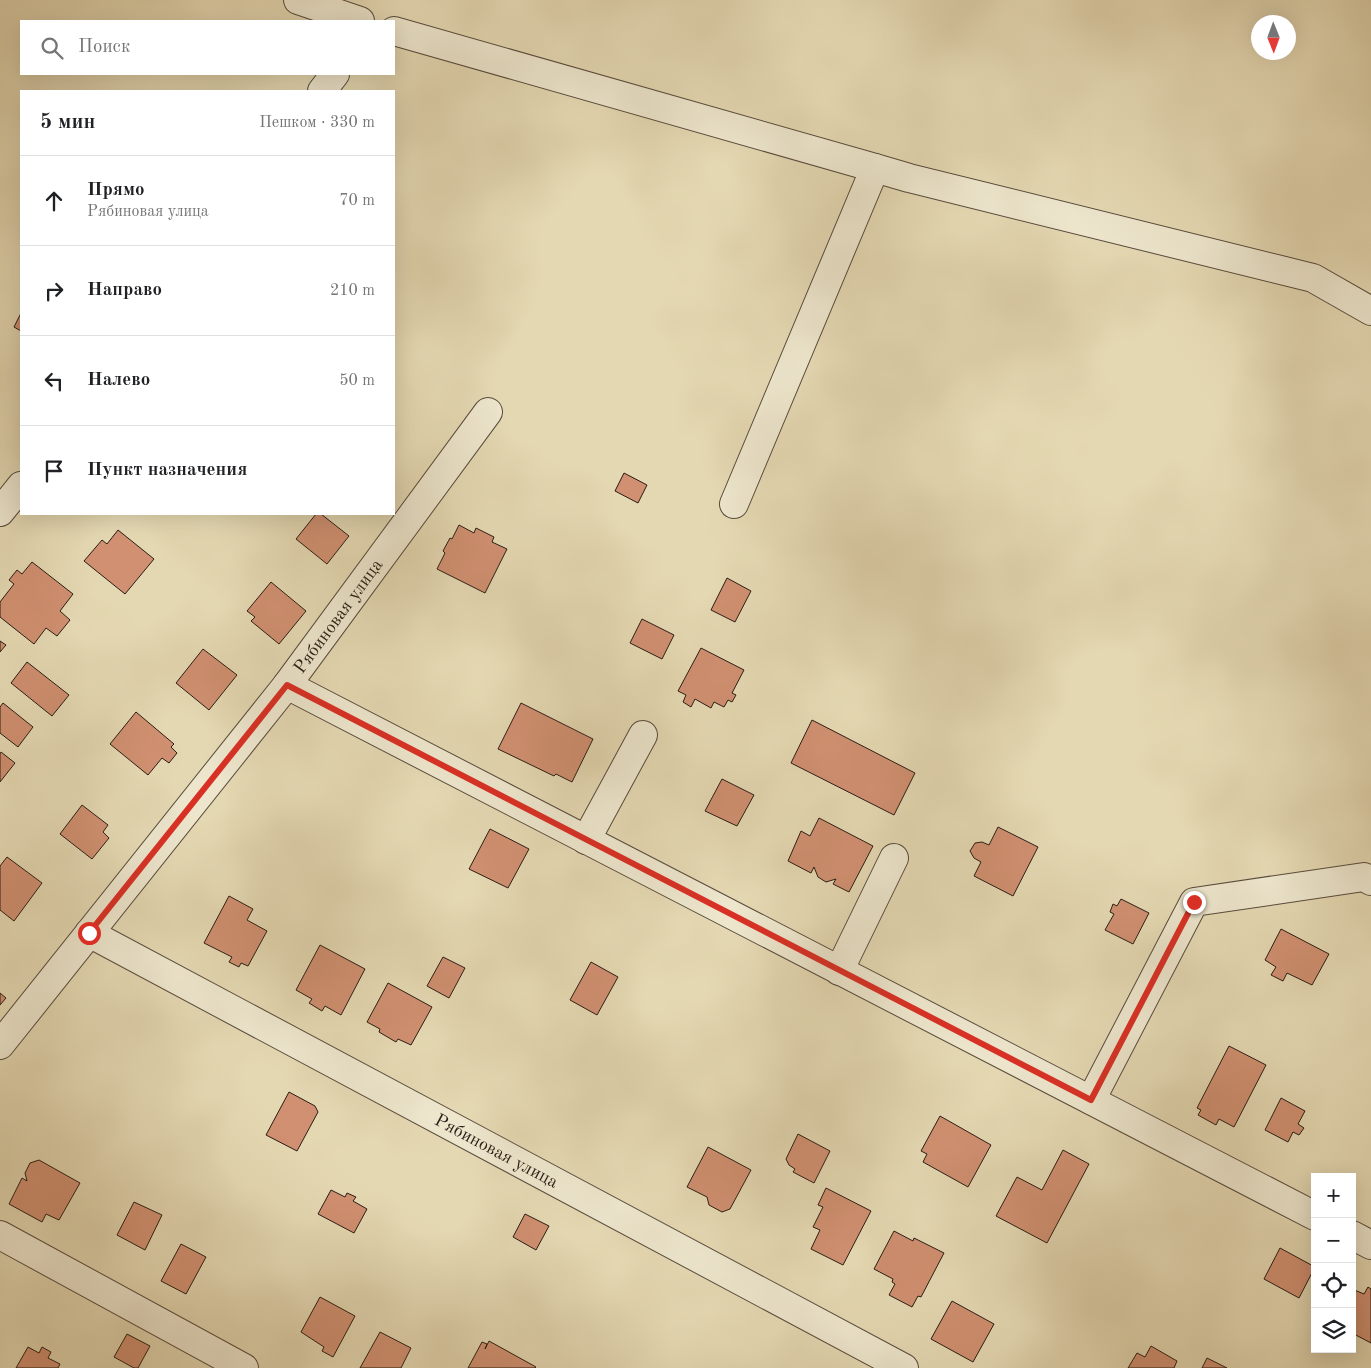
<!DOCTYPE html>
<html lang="ru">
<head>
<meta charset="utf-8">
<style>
	:root { --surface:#fff; --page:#f6f6f6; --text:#202124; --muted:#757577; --line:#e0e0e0 }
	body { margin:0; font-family:"Old Standard TT",serif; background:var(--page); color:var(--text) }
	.controls { position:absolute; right:15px; bottom:15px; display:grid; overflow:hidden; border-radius:0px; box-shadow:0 5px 20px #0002 }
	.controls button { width:45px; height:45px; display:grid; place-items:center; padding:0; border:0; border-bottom:1px solid var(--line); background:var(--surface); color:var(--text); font:25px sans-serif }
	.compass { position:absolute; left:1251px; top:15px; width:45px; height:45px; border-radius:50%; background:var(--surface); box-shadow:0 5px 20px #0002; rotate:179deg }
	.stop { position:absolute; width:15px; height:15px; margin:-11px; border:4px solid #d93025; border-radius:50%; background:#fff }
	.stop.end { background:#d93025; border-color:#fff; box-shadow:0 1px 5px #0008 }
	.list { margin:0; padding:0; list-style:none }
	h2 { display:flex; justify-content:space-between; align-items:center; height:65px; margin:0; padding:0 20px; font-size:21px }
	h2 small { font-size:16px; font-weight:400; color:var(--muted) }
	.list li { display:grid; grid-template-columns:32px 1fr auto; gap:15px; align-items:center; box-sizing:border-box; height:90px; padding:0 20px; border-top:1px solid var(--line) }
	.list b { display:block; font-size:19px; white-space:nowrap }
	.list p { margin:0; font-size:16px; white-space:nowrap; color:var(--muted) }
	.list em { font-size:16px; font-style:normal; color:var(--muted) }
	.icon { flex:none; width:28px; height:28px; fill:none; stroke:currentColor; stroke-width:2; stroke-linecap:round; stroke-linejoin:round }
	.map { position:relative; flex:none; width:1371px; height:1368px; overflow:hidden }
	.search { position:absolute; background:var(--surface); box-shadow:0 5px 20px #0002; left:20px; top:20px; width:375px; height:55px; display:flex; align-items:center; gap:12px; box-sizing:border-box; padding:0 18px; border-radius:0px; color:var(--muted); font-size:19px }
	.panel { position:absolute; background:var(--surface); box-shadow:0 5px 20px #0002; left:20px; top:90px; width:375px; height:425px; border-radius:0px }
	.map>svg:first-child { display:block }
</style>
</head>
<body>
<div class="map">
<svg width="1371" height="1368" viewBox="0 0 1371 1368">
	<rect width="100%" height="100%" fill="#e4d8b2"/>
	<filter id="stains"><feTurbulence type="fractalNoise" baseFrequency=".004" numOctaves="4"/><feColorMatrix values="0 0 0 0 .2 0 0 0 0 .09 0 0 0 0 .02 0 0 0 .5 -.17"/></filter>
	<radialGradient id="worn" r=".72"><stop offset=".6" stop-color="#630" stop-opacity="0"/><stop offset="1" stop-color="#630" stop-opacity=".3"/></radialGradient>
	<!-- building -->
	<path fill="#d09071" stroke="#291c14" d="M21 313V331L14 327Z
		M624 473 647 485 638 503 615 491Z
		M316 514H321L349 536 327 564 296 539Z
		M459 525 474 533 476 528 494 537 492 542 507 549 485 593 437 569 445 553 443 551 450 538 452 539Z
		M118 530 154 559 125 594 84 561 102 540 107 544Z
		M32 562 73 594 60 611 70 620 57 636 46 628 34 644 0 617V602L14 584 9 580 17 570 22 574Z
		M727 578 751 591 735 622 711 610Z
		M271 582 306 611 279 644 251 621 255 617 247 611Z
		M642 619 674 635 662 659 630 643Z
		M0 641 6 645 0 652Z
		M701 648 744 670 732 693 736 695 732 702 728 700 724 707 714 702 711 708 695 699 691 707 683 702 686 695 678 691Z
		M203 649 237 675 209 710 176 683Z
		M27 662 69 695 52 716 11 683Z
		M3 703 33 727 18 747 0 733V707Z
		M521 703 593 739 572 782 556 774 554 776 498 749Z
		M136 712 174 744 171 747 177 753 169 763 162 758 148 775 110 744Z
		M812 720 915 773 894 815 791 763Z
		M1 752 15 763 0 782V754Z
		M722 779 754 795 737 826 705 811Z
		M82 805 108 825 103 832 109 838 92 859 60 834Z
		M819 818 873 846 849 892 833 884 836 879 826 882 818 877 814 867 811 873 788 861 801 831 810 836Z
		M998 827 1038 847 1013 896 974 876 981 862 974 858 970 851 975 843 982 842 989 845Z
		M490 829 529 849 508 888 469 869Z
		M7 857 42 883 14 921 0 910V866Z
		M229 896 253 909 247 920 267 931 248 966 241 963 239 967 229 962 232 957 204 943Z
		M1121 899 1149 913 1133 944 1105 930 1114 914 1110 912 1113 904 1117 906Z
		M1281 929 1329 954 1312 985 1287 973 1283 981 1271 975 1276 967 1265 960Z
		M320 945 365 969 341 1015 325 1006 322 1011 309 1003 312 999 296 990Z
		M443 957 465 968 449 998 427 986Z
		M591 962 618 977 597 1015 570 1000Z
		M388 983 432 1007 411 1045 398 1039 396 1042 379 1032 380 1029 367 1022Z
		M0 993 6 998 0 1005Z
		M1229 1046 1266 1065 1234 1127 1219 1119 1216 1125 1198 1115 1201 1110 1197 1108Z
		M289 1092 315 1106 318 1112 297 1151 266 1135Z
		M1281 1098 1305 1111 1298 1124 1304 1128 1299 1135 1293 1132 1288 1142 1265 1130Z
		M940 1116 991 1145 968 1187 923 1162 927 1154 921 1151Z
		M798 1134 830 1151 814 1183 793 1172 795 1169 789 1165 786 1159Z
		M708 1147 751 1170 730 1209 722 1212 709 1205 707 1197 687 1187Z
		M1063 1150 1089 1164 1047 1243 996 1216 1017 1177 1042 1190Z
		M39 1160 80 1183 59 1220 46 1214 42 1222 9 1204 22 1178 27 1181 25 1173 30 1163Z
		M826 1188 871 1211 843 1265 811 1249 820 1230 813 1227 823 1207 818 1205Z
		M331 1190 345 1197 347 1193 356 1197 353 1201 367 1209 354 1233 318 1214Z
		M134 1202 162 1215 145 1250 117 1235Z
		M525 1214 549 1226 536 1250 513 1237Z
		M894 1231 913 1241 914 1238 944 1253 921 1297 918 1296 912 1307 889 1295 895 1284 892 1282 893 1279 874 1269Z
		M181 1244 206 1257 186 1294 161 1281Z
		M1280 1248 1315 1267 1299 1298 1264 1279Z
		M1368 1287 1371 1289V1343L1352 1333V1289L1364 1294Z
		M320 1297 355 1316 333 1357 322 1351 324 1347 301 1332Z
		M952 1301 994 1324 973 1362 931 1339Z
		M380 1332 411 1348 401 1368H360Z
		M127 1334 150 1346 138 1368H134L114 1357Z
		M489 1341 536 1367 535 1368H468L482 1342 487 1344 485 1349Z
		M1151 1346 1177 1361 1174 1368H1128L1137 1353 1145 1357Z
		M28 1347 39 1353 42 1347 51 1352 48 1358 60 1364 58 1368H16Z
		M1207 1358 1227 1368H1202Z"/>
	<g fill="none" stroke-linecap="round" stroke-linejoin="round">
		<defs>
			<g id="minor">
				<path d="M298 0 360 21"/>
				<path d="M394 31 875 168 909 178 1313 278 1371 311"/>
				<path d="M322 91 335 74"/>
				<path d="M734 504 875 168"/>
				<path d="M0 512 21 486"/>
				<path d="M287 685 1315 1216"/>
				<path d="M586 840 643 735"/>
				<path id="s1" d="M89 933 904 1368"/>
				<path d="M839 971 894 858"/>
				<path id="s2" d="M0 1045 287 685 488 412"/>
				<path d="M1091 1100 1194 902 1364 877 1371 881"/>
				<path d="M0 1235 244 1368"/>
				<path d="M1352 1235 1371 1245"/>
			</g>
		</defs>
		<!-- minor casing -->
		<use href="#minor" stroke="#584b3c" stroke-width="30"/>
		<!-- minor -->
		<use href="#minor" stroke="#ede6cd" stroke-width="28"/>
	</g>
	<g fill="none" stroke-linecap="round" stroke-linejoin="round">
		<!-- route -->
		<path stroke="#d93025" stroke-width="6" d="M89 933 287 685 1091 1100 1194 902"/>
	</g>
	<g text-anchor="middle" stroke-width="4" stroke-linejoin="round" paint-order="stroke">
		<!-- street labels -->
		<g font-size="18" fill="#291c14" stroke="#ede6cd">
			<text dy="6" stroke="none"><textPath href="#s2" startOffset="546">Рябиновая улица</textPath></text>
			<text dy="6" stroke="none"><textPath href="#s1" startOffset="462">Рябиновая улица</textPath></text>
		</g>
	</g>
	<rect width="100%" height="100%" filter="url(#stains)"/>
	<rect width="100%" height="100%" fill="url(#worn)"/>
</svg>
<div class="controls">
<button>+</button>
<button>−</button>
<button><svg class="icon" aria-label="locate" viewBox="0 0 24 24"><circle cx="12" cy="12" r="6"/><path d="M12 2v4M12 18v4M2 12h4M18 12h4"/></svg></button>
<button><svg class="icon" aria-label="layers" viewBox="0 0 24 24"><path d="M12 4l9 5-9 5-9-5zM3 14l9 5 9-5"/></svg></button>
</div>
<svg class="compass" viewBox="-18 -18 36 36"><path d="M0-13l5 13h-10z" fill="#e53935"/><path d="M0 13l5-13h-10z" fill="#757577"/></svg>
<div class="stop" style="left:89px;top:933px"></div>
<div class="stop end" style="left:1194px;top:902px"></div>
<div class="search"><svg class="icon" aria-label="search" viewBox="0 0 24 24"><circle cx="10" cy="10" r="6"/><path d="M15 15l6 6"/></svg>Поиск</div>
<section class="panel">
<h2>5 мин<small>Пешком · 330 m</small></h2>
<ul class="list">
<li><svg class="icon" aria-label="ahead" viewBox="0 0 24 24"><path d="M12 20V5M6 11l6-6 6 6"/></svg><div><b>Прямо</b><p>Рябиновая улица</p></div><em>70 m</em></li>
<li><svg class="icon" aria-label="right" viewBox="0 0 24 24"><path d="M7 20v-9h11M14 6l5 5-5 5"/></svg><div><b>Направо</b></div><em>210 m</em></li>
<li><svg class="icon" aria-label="left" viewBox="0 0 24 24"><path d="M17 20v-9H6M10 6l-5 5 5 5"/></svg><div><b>Налево</b></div><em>50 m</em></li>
<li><svg class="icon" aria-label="arrive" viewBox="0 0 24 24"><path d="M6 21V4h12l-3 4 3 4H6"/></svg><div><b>Пункт назначения</b></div></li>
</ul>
</section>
</div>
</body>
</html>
